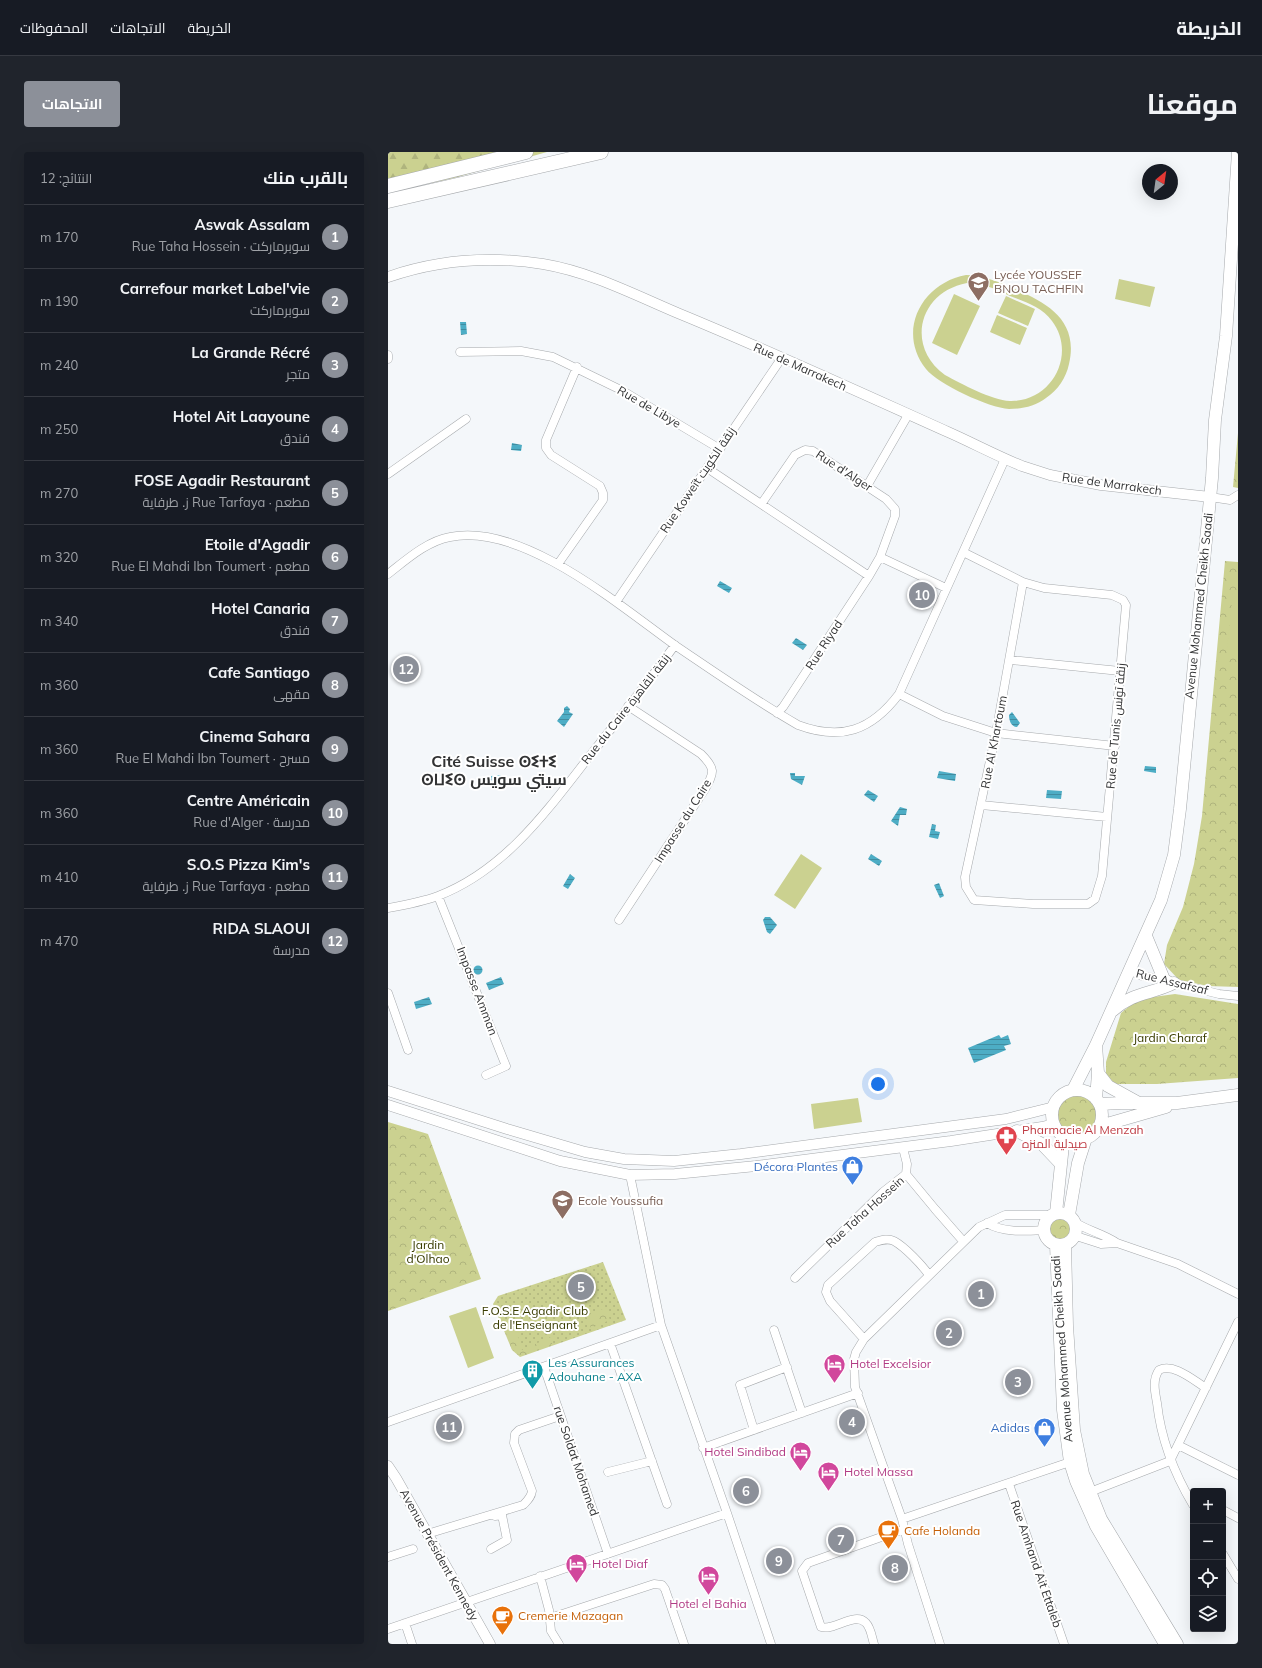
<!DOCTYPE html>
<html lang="ar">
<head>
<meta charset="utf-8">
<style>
	:root { --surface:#171b24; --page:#20242c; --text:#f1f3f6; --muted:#9ea1a6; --line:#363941; --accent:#8c9099 }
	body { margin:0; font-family:Mulish,Cairo,"Noto Sans Tifinagh",sans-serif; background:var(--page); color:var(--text); direction:rtl }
	.controls { position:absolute; right:12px; bottom:12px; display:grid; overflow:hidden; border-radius:4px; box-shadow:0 4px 16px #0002 }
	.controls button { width:36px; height:36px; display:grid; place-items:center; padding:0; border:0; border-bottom:1px solid var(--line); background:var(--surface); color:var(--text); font:20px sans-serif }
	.compass { position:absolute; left:754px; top:12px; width:36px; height:36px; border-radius:50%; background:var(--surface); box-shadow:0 4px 16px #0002; rotate:29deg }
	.you { position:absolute; left:490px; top:932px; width:14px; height:14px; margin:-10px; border:3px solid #fff; border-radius:50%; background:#1a73e8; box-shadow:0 0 0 6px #1a73e833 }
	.badge { display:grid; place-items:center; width:26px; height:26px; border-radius:50%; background:var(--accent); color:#fff; font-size:13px; font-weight:700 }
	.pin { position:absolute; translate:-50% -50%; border:2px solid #fff; box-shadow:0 1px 4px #0006 }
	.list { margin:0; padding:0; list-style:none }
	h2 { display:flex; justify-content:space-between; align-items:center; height:52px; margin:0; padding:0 16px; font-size:17px }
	h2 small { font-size:13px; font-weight:400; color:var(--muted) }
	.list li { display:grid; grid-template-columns:26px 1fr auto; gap:12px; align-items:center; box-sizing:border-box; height:64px; padding:0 16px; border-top:1px solid var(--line) }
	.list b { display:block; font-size:15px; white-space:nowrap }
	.list p { margin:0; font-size:13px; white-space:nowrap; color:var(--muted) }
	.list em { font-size:13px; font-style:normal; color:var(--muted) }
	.icon { flex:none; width:22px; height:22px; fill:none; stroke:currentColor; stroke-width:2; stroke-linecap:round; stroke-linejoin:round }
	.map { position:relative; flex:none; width:850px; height:1492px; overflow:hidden; direction:ltr; border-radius:4px }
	header { display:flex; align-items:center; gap:24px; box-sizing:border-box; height:56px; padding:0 20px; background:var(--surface); border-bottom:1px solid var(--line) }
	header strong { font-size:19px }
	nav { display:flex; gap:22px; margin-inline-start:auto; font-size:14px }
	.intro { display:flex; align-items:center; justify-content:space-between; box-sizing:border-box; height:96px; padding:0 24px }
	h1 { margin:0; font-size:28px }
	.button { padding:10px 18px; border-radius:4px; background:var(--accent); color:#fff; font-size:14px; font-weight:700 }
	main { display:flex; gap:24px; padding:0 24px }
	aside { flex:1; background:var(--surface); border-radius:4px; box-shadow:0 4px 16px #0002 }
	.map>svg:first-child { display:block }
</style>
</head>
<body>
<header>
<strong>الخريطة</strong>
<nav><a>الخريطة</a><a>الاتجاهات</a><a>المحفوظات</a></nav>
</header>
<div class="intro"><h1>موقعنا</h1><a class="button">الاتجاهات</a></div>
<main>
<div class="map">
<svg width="850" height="1492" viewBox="0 0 850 1492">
	<defs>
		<pattern id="grass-dots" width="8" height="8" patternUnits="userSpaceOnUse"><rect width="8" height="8" fill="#cbd190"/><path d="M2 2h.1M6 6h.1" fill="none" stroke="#afb47d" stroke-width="1.8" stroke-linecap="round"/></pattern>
		<pattern id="forest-firs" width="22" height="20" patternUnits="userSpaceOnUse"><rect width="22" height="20" fill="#cbd190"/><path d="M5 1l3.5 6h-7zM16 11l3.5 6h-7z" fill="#afb47d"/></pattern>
		<pattern id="park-crowns" width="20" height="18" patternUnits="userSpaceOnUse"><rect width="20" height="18" fill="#cbd190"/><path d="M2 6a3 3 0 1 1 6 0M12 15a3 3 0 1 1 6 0" fill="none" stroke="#afb47d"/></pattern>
		<pattern id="water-rules" width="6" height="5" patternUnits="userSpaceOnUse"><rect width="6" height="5" fill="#4dadc5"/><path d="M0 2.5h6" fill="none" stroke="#418da1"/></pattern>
	</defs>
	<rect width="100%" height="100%" fill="#f4f7fa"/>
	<!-- grass -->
	<path fill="url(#grass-dots)" d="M215 1110 238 1168 132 1205 124 1198 105 1152 110 1144Z"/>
	<!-- forest -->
	<path fill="url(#forest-firs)" d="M0 0H159L66 26 0 40Z"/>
	<!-- park -->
	<path fill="url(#park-crowns)" d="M850 281V336L845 335Z
		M837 409 850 410V835L820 834 791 828 776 812 779 793 795 755 806 712 814 664Z
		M787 842 850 852V926L769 932H727L718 922V910L733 861 744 852 758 846Z
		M670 963a20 20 0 1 1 40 0a20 20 0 1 1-40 0Z
		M0 970 40 982 93 1127 0 1159Z
		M660 1078a13 13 0 1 1 26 0a13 13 0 1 1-26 0Z
		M217 1156 222 1168 203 1176 198 1164Z
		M128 1176 134 1198 163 1185 164 1192 132 1204 124 1197 118 1181Z"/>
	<!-- pitch -->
	<path fill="#cbd190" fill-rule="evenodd" d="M578 123C596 123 610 130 627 137 660 151 691 169 681 212 678 226 670 238 658 246 648 254 634 257 621 257 601 256 550 232 538 217 508 179 534 131 578 123ZM579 131C595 131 608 137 622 144 637 150 654 155 664 169 689 202 664 250 622 249 603 248 574 232 557 223 517 194 531 140 579 131Z
		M731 127 767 135 762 155 727 147Z
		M566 142 592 154 569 203 544 191Z
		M618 144 647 157 640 174 610 161Z
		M609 163 639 176 632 193 602 180Z
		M845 439H850V499L839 498Z
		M413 702 434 716 407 757 386 743Z
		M470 946 474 970 426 977 423 952Z
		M88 1155 106 1206 80 1216 61 1164Z"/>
	<!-- water -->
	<path fill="url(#water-rules)" d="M72 170H78L79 182 73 183Z
		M124 291 134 293 133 299 123 298Z
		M332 429 344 436 341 441 329 434Z
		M408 486 419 493 415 498 404 491Z
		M179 554 182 557 181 560 185 562 176 575 169 569 176 560V556Z
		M624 560 632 571 629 575C623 575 621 568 621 563Z
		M757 614 768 615V621L756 619Z
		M551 619 568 622 567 629 549 626Z
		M402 621H407V624H417L414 633 403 627Z
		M116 623 119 625 118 628 105 633 100 629 103 624Z
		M480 638 490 644 486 650 476 643Z
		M659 638 674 639 673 647 658 646Z
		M512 655 519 657 518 663H512L510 674 503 669Z
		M544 672 548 673 547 679 552 680 550 687 541 685Z
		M483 702 494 709 491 714 480 707Z
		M182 722 187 726 180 737 175 734Z
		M551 731 556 744 552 746 546 733Z
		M377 765H382L389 773 382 782 379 780 375 768Z
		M85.5 818a4.5 4.5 0 1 1 9 0a4.5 4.5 0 1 1-9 0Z
		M113 825 116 832 101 838 98 831Z
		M41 845 44 852 28 857 26 850Z
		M611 883 613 886 620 883 623 892 616 894 618 898 586 911 580 896Z"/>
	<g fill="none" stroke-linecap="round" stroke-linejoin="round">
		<defs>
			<path id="minor" d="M72 200 133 199 165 205 235 239 332 297
				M0 203V207
				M319 316 481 424 492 405 558 436
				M0 322 78 267
				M479 334 520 263
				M822 345 842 348 850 343
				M374 351 407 303 417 298 425 299 498 347 507 357V364L492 405
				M575 400 635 430 656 436 724 443 735 448 738 453 714 724 707 747 700 752H645L586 748 578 735 577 725 608 581 635 430
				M170 412 215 348V341L212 334 163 303 158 296V288L189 215
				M0 422C18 408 39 389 62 385 134 370 232 454 288 494 328 521 368 549 410 573 453 589 483 579 511 542L617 307
				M228 450 393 207
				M622 508 732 519
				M511 542 555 564 608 581 727 594
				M389 561 395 555 481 424
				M593 653 719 665
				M50 744 118 914 98 923
				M0 756C17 753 34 750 50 744 118 718 161 656 204 601 232 566 260 530 287 493
				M231 768 317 637C327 620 327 616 313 602L240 554
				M741 818 754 824 766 826 775 825 786 831 831 842 850 844
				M0 841 20 898
				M515 996 519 1012 518 1022
				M242 1023 273 1173 339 1361 383 1492
				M599 1071C615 1081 638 1079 656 1078
				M688 1071C701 1079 716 1082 729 1091L790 1112 850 1142
				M688 1084 713 1092 729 1091
				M407 1126 495 1040 518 1022 547 1057 575 1089
				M386 1178 414 1261
				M476 1187 442 1149 438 1140 440 1133 487 1090C494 1088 500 1086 506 1089 517 1095 534 1113 541 1123
				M222 1191 279 1352
				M156 1215 220 1402
				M0 1270 273 1173
				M366 1278 352 1233 399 1215
				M790 1293 850 1323
				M315 1296 470 1241
				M220 1320 264 1309
				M621 1332 676 1492
				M702 1340 782 1309 850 1170
				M805 1353C786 1321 773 1288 769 1251 767 1240 764 1228 771 1218 786 1211 805 1228 818 1236
				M835 1358 850 1366
				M514 1367 682 1310
				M39 1382 135 1353C139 1349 143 1346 144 1339L126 1291 127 1282 131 1278 172 1264
				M103 1397 119 1388 114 1363 107 1364
				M835 1402 850 1427
				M0 1405 25 1397
				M152 1424 161 1458 163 1479 171 1492
				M162 1466 266 1432 274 1433 277 1437 296 1492
				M17 1471 24 1492
				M0 1477 339 1361
				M486 1492C484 1486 483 1476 478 1471 467 1459 447 1479 433 1475L414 1419 420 1411 516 1377
				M552 1492 520 1392 514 1367 467 1235 466 1207 468 1200 476 1187 591 1075 617 1063H664"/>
			<path id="tertiary" d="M0 125C49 108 103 104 155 112 203 120 247 143 292 162 382 199 471 240 560 280 585 291 609 304 634 314L662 323 713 333 822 345
				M0 939 119 977 197 1000 236 1007 286 1009 353 1002 618 967 666 955
				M0 953 172 1009 242 1023 287 1022 368 1014 563 989 654 975 666 972
				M0 1314 8 1326 102 1492"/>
			<path id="secondary" d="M758 784 775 825
				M724 859C747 839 762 843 786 831
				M710 921 720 934 749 950
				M685 938 708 893 773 748 786 703 792 657 824 326 827 268 838 184 850 0
				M664 963a25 25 0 1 1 50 0a25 25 0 1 1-50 0Z
				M708 947 710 921 708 893
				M712 952 733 951H789L850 943
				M712 974 778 955
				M629 979 654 992 673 1012
				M656 1077a16 16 0 1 1 32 0a16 16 0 1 1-32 0Z
				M668 1061 676 983
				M681 1063 690 1011 698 986
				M668 1093 675 1258 682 1310 688 1329 708 1374 777 1492
				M677 1093 679 1174 686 1278 695 1322 713 1367 789 1492"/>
			<path id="trunk" d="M0 34 138 0
				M0 49 213 0"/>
		</defs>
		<!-- minor casing -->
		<use href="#minor" stroke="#a6a9ac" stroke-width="9"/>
		<!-- tertiary casing -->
		<use href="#tertiary" stroke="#a6a9ac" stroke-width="11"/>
		<!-- secondary casing -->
		<use href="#secondary" stroke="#a6a9ac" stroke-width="13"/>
		<!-- trunk casing -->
		<use href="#trunk" stroke="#a6a9ac" stroke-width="15"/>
		<!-- minor -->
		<use href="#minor" stroke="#fff" stroke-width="8"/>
		<!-- tertiary -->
		<use href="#tertiary" stroke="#fff" stroke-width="10"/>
		<!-- secondary -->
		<use href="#secondary" stroke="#fff" stroke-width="12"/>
		<!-- trunk -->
		<use href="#trunk" stroke="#fff" stroke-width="14"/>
	</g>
	<!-- icons -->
	<defs>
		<symbol id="school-pin" viewBox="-11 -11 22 30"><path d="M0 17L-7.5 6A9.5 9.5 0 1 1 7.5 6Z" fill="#8d6e63" stroke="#fff"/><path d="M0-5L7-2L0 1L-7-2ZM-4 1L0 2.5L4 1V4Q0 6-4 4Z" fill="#fff"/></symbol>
		<symbol id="pharmacy-pin" viewBox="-11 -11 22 30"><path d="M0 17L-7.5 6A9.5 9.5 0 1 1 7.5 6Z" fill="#e0444e" stroke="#fff"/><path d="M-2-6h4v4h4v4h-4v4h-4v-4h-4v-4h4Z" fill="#fff"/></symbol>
		<symbol id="shop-pin" viewBox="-11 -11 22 30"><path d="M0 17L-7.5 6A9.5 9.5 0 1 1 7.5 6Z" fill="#3f7fe0" stroke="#fff"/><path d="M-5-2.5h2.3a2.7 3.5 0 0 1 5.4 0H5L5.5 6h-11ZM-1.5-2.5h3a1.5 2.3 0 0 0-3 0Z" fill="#fff"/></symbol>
		<symbol id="hotel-pin" viewBox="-11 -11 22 30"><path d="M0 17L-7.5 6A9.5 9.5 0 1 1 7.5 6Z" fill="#d1479c" stroke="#fff"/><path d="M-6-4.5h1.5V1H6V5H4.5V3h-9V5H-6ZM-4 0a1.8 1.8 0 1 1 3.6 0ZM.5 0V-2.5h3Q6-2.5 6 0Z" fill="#fff"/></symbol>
		<symbol id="building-pin" viewBox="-11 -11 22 30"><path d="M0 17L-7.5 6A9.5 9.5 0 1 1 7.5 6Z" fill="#0f9aa8" stroke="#fff"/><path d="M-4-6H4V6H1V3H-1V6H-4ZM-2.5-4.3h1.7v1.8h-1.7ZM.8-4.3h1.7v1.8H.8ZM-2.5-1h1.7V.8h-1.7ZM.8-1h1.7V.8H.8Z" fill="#fff"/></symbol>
		<symbol id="cafe-pin" viewBox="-11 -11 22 30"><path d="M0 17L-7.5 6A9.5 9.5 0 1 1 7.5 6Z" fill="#e8710a" stroke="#fff"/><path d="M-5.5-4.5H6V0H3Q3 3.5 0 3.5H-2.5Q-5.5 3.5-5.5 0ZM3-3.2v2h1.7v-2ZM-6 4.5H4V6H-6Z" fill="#fff"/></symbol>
	</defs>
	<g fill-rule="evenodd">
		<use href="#school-pin" x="578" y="118" width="25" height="34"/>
		<use href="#pharmacy-pin" x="606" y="972" width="25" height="34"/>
		<use href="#shop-pin" x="452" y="1002" width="25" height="34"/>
		<use href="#school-pin" x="162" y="1036" width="25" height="34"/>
		<use href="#hotel-pin" x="434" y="1200" width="25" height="34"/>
		<use href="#building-pin" x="132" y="1206" width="25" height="34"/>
		<use href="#shop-pin" x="644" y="1264" width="25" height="34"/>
		<use href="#hotel-pin" x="400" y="1288" width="25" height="34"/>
		<use href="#hotel-pin" x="428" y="1308" width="25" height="34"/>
		<use href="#cafe-pin" x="488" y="1366" width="25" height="34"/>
		<use href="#hotel-pin" x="176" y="1400" width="25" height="34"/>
		<use href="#hotel-pin" x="308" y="1412" width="25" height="34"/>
		<use href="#cafe-pin" x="102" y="1452" width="25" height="34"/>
	</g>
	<g text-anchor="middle" stroke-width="4" stroke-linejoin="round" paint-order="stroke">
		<!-- education labels -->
		<g font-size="12" fill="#785e54" stroke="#fff" text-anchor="start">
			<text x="606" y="127">Lycée YOUSSEF<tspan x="606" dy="14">BNOU TACHFIN</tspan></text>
			<text x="190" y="1053">Ecole Youssufia</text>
		</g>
		<!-- street labels -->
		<g font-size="12" fill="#323334" stroke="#fff">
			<text transform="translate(412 215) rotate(24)" y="4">Rue de Marrakech</text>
			<text transform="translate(261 255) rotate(30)" y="4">Rue de Libye</text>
			<text transform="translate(456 319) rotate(33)" y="4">Rue d'Alger</text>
			<text transform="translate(310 328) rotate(-56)" y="4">Rue Koweït زنقة الكويت</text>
			<text transform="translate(724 332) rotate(8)" y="4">Rue de Marrakech</text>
			<text transform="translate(811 454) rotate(-84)" y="4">Avenue Mohammed Cheikh Saadi</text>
			<text transform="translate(436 493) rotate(-57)" y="4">Rue Riyad</text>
			<text transform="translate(238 557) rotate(-52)" y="4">Rue du Caire زنقة القاهرة</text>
			<text transform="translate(728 574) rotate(-85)" y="4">Rue de Tunis زنقة تونس</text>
			<text transform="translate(606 590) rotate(-79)" y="4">Rue Al Khartoum</text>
			<text transform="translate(295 669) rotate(-58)" y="4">Impasse du Caire</text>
			<text transform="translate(784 830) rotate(14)" y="4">Rue Assafsaf</text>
			<text transform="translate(89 839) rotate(69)" y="4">Impasse Amman</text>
			<text transform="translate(477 1060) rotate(-42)" y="4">Rue Taha Hossein</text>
			<text transform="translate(674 1197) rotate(-94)" y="4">Avenue Mohammed Cheikh Saadi</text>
			<text transform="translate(188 1309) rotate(71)" y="4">rue Soldat Mohamed</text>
			<text transform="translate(51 1403) rotate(61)" y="4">Avenue Président Kennedy</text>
			<text transform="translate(648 1412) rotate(71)" y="4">Rue Amhand Ait Ettaleb</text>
		</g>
		<!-- park labels -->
		<g font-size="12" fill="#393c01" stroke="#fff">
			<text x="782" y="890">Jardin Charaf</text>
			<text x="40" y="1097">Jardin<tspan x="40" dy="14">d'Olhao</tspan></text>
			<text x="147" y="1163">F.O.S.E Agadir Club<tspan x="147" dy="14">de l'Enseignant</tspan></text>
		</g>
		<!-- health labels -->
		<g font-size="12" fill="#be3a42" stroke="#fff" text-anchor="start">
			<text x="634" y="982">Pharmacie Al Menzah<tspan x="634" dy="14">صيدلية المنزه</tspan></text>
		</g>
		<!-- shop labels -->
		<g font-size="12" fill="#366cbe" stroke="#fff" text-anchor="end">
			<text x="450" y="1019">Décora Plantes</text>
			<text x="642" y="1280">Adidas</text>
		</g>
		<!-- culture labels -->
		<g font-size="12" fill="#0d838f" stroke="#fff" text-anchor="start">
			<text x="160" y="1215">Les Assurances<tspan x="160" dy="14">Adouhane - AXA</tspan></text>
		</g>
		<!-- hotel labels -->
		<g font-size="12" fill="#b23c85" stroke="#fff" text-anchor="start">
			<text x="462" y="1216">Hotel Excelsior</text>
			<text x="398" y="1304" text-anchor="end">Hotel Sindibad</text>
			<text x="456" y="1324">Hotel Massa</text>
			<text x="204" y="1416">Hotel Diaf</text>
			<text x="320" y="1456" text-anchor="middle">Hotel el Bahia</text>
		</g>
		<!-- food labels -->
		<g font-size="12" fill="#c56008" stroke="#fff" text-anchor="start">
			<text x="516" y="1383">Cafe Holanda</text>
			<text x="130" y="1468">Cremerie Mazagan</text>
		</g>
		<!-- district labels -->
		<g font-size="16" font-weight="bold" fill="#323334" stroke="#fff">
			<text x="106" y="615">Cité Suisse ⵙⵉⵜⵉ<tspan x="106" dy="18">ⵙⵡⵉⵙ سيتي سويس</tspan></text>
		</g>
	</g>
</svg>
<div class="controls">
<button>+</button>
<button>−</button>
<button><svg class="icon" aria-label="locate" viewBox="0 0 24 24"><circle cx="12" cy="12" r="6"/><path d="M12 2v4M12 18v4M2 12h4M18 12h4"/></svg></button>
<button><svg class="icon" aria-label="layers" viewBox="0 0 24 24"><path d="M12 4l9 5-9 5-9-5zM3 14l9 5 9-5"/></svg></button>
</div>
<svg class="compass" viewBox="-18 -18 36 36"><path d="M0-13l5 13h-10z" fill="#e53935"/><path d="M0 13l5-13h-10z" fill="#9ea1a6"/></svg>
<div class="you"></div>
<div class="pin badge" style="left:593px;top:1142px">1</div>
<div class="pin badge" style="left:561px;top:1181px">2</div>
<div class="pin badge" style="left:630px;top:1230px">3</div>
<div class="pin badge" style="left:464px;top:1270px">4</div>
<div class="pin badge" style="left:193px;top:1135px">5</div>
<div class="pin badge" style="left:358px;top:1339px">6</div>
<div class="pin badge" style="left:453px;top:1388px">7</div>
<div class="pin badge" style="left:507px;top:1416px">8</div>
<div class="pin badge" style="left:391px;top:1409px">9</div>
<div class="pin badge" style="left:534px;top:443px">10</div>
<div class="pin badge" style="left:61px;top:1275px">11</div>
<div class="pin badge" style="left:18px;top:517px">12</div>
</div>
<aside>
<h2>بالقرب منك<small>النتائج: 12</small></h2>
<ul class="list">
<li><span class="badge">1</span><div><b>Aswak Assalam</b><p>سوبرماركت · Rue Taha Hossein</p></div><em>170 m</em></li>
<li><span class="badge">2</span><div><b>Carrefour market Label'vie</b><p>سوبرماركت</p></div><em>190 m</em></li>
<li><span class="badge">3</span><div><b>La Grande Récré</b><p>متجر</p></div><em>240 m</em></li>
<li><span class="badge">4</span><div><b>Hotel Ait Laayoune</b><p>فندق</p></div><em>250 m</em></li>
<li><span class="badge">5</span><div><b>FOSE Agadir Restaurant</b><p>مطعم · Rue Tarfaya ز. طرفاية</p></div><em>270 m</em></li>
<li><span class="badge">6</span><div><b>Etoile d'Agadir</b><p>مطعم · Rue El Mahdi Ibn Toumert</p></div><em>320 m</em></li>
<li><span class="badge">7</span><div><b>Hotel Canaria</b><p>فندق</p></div><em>340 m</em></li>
<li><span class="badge">8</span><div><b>Cafe Santiago</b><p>مقهى</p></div><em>360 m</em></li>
<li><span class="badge">9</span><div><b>Cinema Sahara</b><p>مسرح · Rue El Mahdi Ibn Toumert</p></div><em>360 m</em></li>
<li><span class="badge">10</span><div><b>Centre Américain</b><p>مدرسة · Rue d'Alger</p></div><em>360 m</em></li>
<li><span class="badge">11</span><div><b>S.O.S Pizza Kim's</b><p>مطعم · Rue Tarfaya ز. طرفاية</p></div><em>410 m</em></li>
<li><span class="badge">12</span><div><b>RIDA SLAOUI</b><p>مدرسة</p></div><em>470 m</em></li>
</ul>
</aside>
</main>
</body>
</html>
